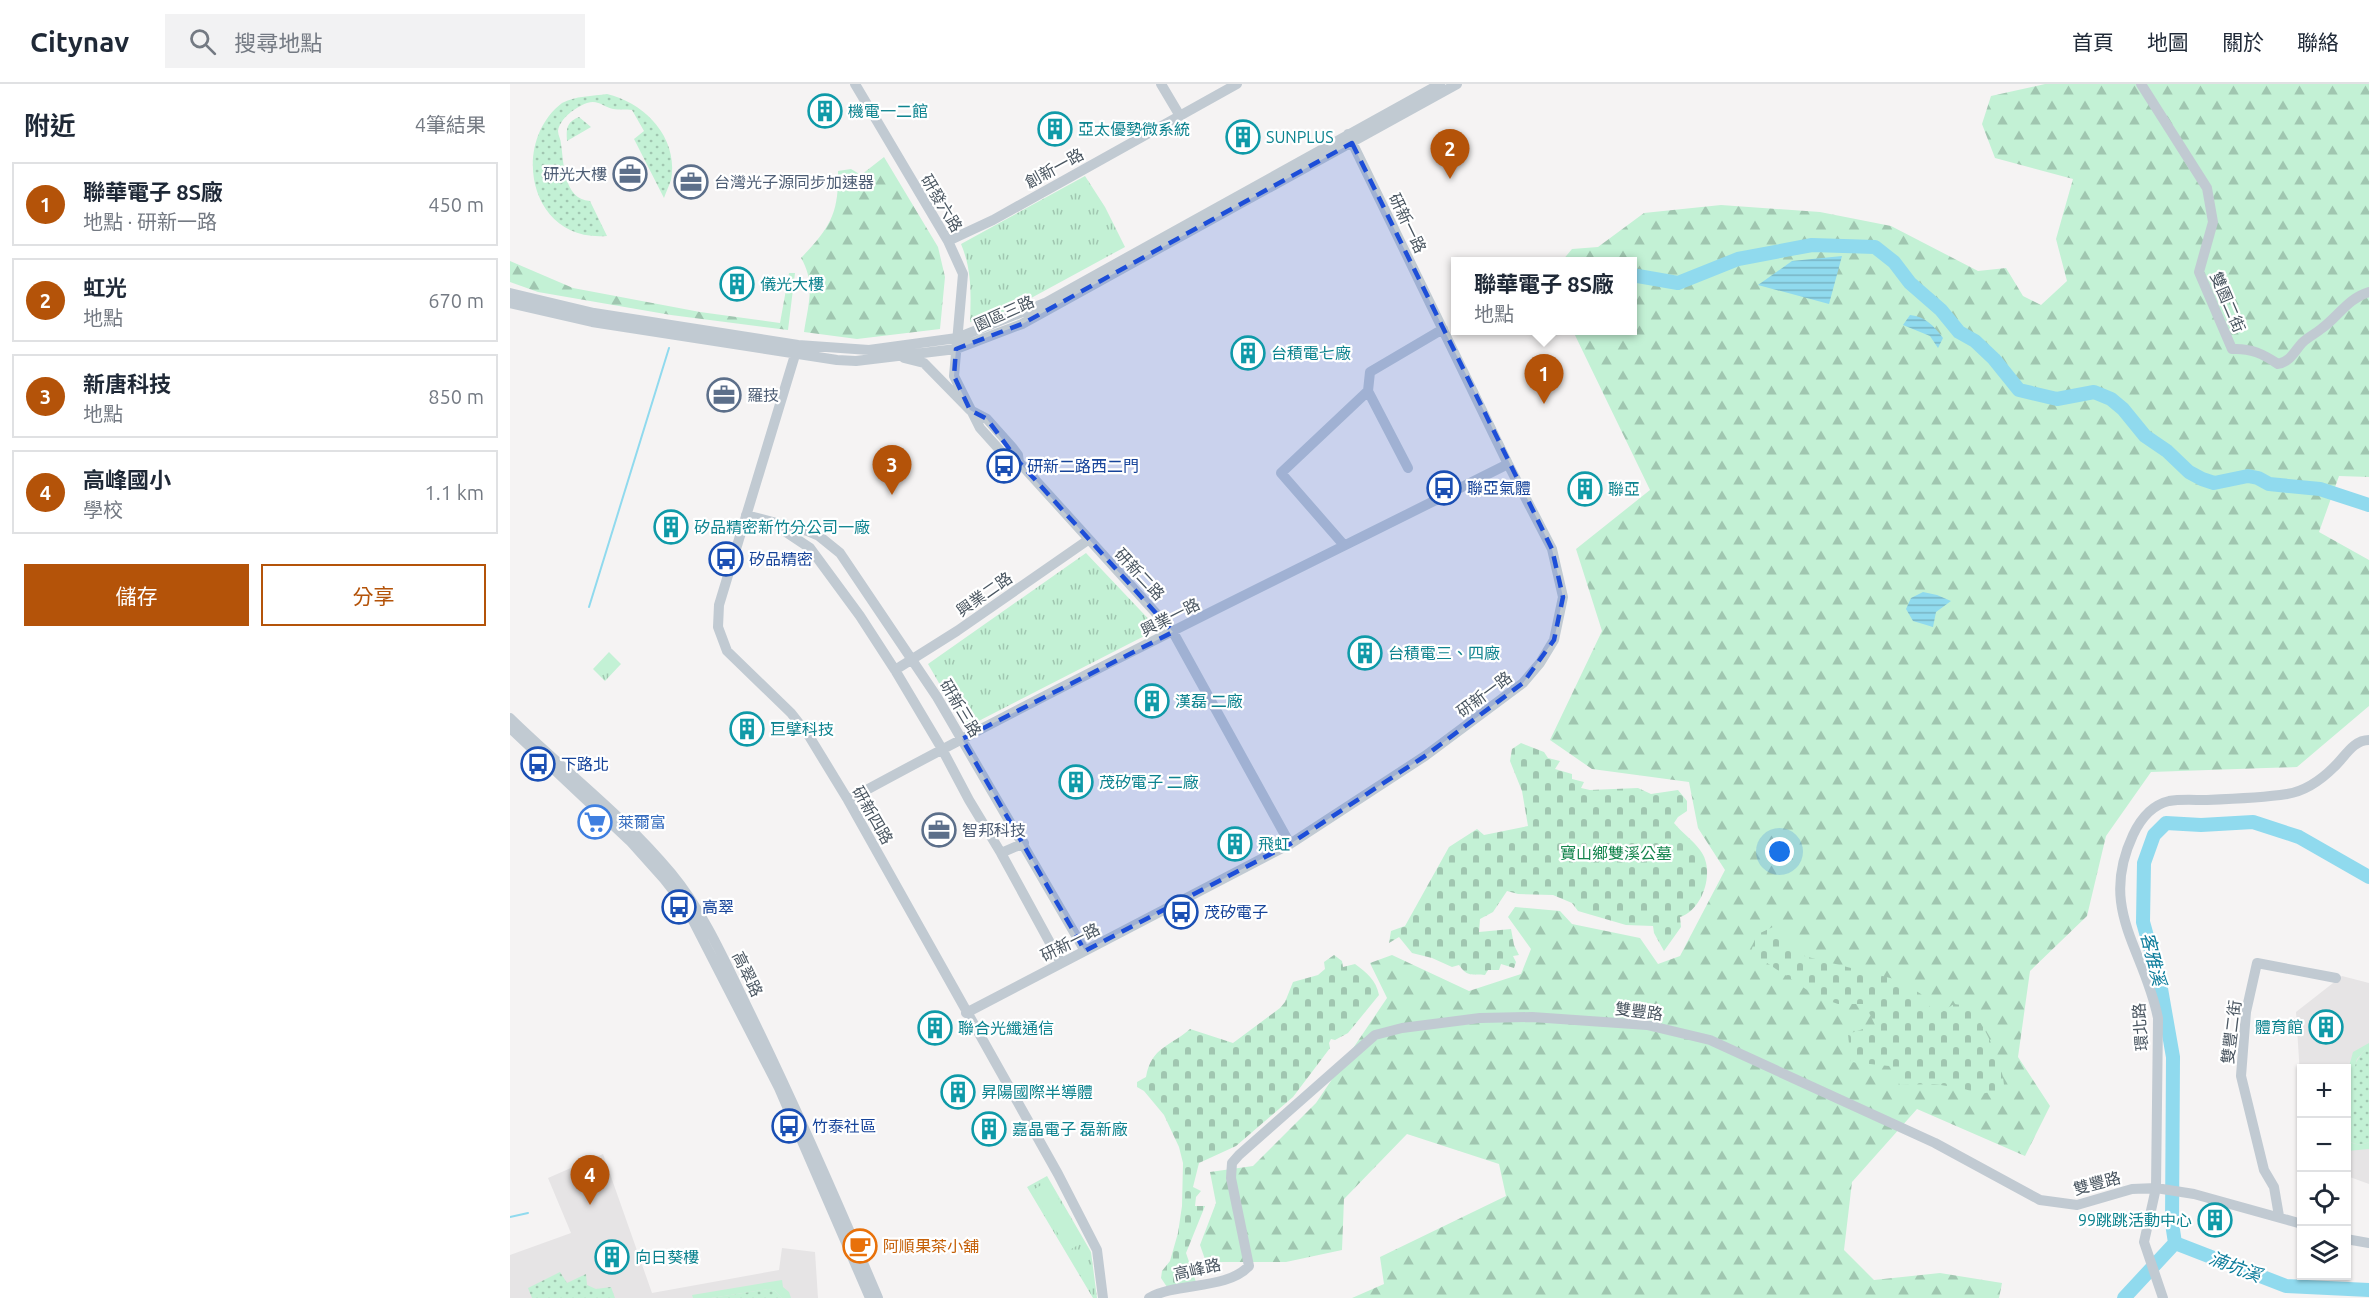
<!DOCTYPE html>
<html lang="zh-TW">
<head>
<meta charset="utf-8">
<style>
	:root { --surface:#fff; --page:#f2f2f3; --text:#1f2937; --muted:#747a83; --line:#e0e1e3; --accent:#b45309 }
	body { margin:0; font-family:Ubuntu,"Noto Sans TC",sans-serif; background:var(--page); color:var(--text) }
	.controls { position:absolute; right:18px; bottom:18px; display:grid; overflow:hidden; border-radius:0px; box-shadow:0 2px 4px #0004 }
	.controls button { width:54px; height:54px; display:grid; place-items:center; padding:0; border:0; border-bottom:2px solid var(--line); background:var(--surface); color:var(--text); font:30px sans-serif }
	.you { position:absolute; left:1270px; top:768px; width:21px; height:21px; margin:-15px; border:4px solid #fff; border-radius:50%; background:#1a73e8; box-shadow:0 0 0 9px #1a73e833 }
	.badge { display:grid; place-items:center; width:39px; height:39px; border-radius:50%; background:var(--accent); color:#fff; font-size:20px; font-weight:700 }
	.pin { position:absolute; translate:-50% -50px; filter:drop-shadow(0 2px 3px #0008) }
	.pin::after { content:''; position:absolute; top:32px; width:21px; height:18px; background:inherit; clip-path:polygon(0 0,100% 0,50% 100%) }
	.popup { position:absolute; left:941px; top:173px; width:186px; height:78px; box-sizing:border-box; display:grid; place-content:center; border-radius:0px; background:var(--surface); filter:drop-shadow(0 2px 4px #0005); font-size:20px; white-space:nowrap; color:var(--muted) }
	.popup b { font-size:22px; color:var(--text) }
	.popup::after { content:''; position:absolute; left:50%; top:100%; margin-left:-12px; border:12px solid transparent; border-top-color:var(--surface) }
	.list { margin:0; padding:0; list-style:none }
	h2 { display:flex; justify-content:space-between; align-items:center; height:78px; margin:0; padding:0 24px; font-size:26px }
	h2 small { font-size:20px; font-weight:400; color:var(--muted) }
	.list li { display:grid; grid-template-columns:39px 1fr auto; gap:18px; align-items:center; box-sizing:border-box; height:84px; margin:0 12px 12px; padding:0 12px; border:2px solid var(--line); border-radius:0px }
	.list b { display:block; font-size:22px; white-space:nowrap }
	.list p { margin:0; font-size:20px; white-space:nowrap; color:var(--muted) }
	.list em { font-size:20px; font-style:normal; color:var(--muted) }
	.actions { display:flex; gap:12px; padding:18px 24px }
	.actions a { flex:1; padding:14px 0; border:2px solid var(--accent); border-radius:0px; text-align:center; font-size:21px; color:var(--accent) }
	.actions .main { background:var(--accent); color:#fff }
	.icon { flex:none; width:33px; height:33px; fill:none; stroke:currentColor; stroke-width:2; stroke-linecap:round; stroke-linejoin:round }
	.map { position:relative; flex:none; width:1859px; height:1214px; overflow:hidden }
	header { display:flex; align-items:center; gap:36px; box-sizing:border-box; height:84px; padding:0 30px; background:var(--surface); border-bottom:2px solid var(--line) }
	header strong { font-size:28px }
	nav { display:flex; gap:33px; margin-inline-start:auto; font-size:21px }
	.search { width:420px; height:54px; background:var(--page); display:flex; align-items:center; gap:15px; box-sizing:border-box; padding:0 21px; border-radius:0px; color:var(--muted); font-size:22px }
	main { display:flex }
	aside { flex:1; background:var(--surface) }
	.map>svg:first-child { display:block }
</style>
</head>
<body>
<header>
<strong>Citynav</strong>
<div class="search"><svg class="icon" aria-label="search" viewBox="0 0 24 24"><circle cx="10" cy="10" r="6"/><path d="M15 15l6 6"/></svg>搜尋地點</div>
<nav><a>首頁</a><a>地圖</a><a>關於</a><a>聯絡</a></nav>
</header>
<main>
<aside>
<h2>附近<small>4筆結果</small></h2>
<ul class="list">
<li><span class="badge">1</span><div><b>聯華電子 8S廠</b><p>地點 · 研新一路</p></div><em>450 m</em></li>
<li><span class="badge">2</span><div><b>虹光</b><p>地點</p></div><em>670 m</em></li>
<li><span class="badge">3</span><div><b>新唐科技</b><p>地點</p></div><em>850 m</em></li>
<li><span class="badge">4</span><div><b>高峰國小</b><p>學校</p></div><em>1.1 km</em></li>
</ul>
<div class="actions"><a class="main">儲存</a><a>分享</a></div>
</aside>
<div class="map">
<svg width="1859" height="1214" viewBox="0 0 1859 1214">
	<defs>
		<pattern id="grass-dots" width="8" height="8" patternUnits="userSpaceOnUse" patternTransform="scale(1.5)"><rect width="8" height="8" fill="#c3f1d5"/><path d="M2 2h.1M6 6h.1" fill="none" stroke="#a0c6b0" stroke-width="1.8" stroke-linecap="round"/></pattern>
		<pattern id="forest-firs" width="22" height="20" patternUnits="userSpaceOnUse" patternTransform="scale(1.5)"><rect width="22" height="20" fill="#c3f1d5"/><path d="M5 1l3.5 6h-7zM16 11l3.5 6h-7z" fill="#a0c6b0"/></pattern>
		<pattern id="cemetery-stones" width="16" height="16" patternUnits="userSpaceOnUse" patternTransform="scale(1.5)"><rect width="16" height="16" fill="#c3f1d5"/><path d="M2 7V4a2 2 0 0 1 4 0v3zM10 15v-3a2 2 0 0 1 4 0v3z" fill="#a0c6b0"/></pattern>
		<pattern id="park-tufts" width="24" height="20" patternUnits="userSpaceOnUse" patternTransform="scale(1.5)"><rect width="24" height="20" fill="#c3f1d5"/><path d="M3 7l-1-3M5 7V3M7 7l1-3M15 17l-1-3M17 17v-4M19 17l1-3" fill="none" stroke="#a0c6b0"/></pattern>
		<pattern id="water-rules" width="6" height="5" patternUnits="userSpaceOnUse" patternTransform="scale(1.5)"><rect width="6" height="5" fill="#90daee"/><path d="M0 2.5h6" fill="none" stroke="#78b4c4"/></pattern>
	</defs>
	<rect width="100%" height="100%" fill="#f5f3f3"/>
	<!-- education -->
	<path fill="#e6e4e5" d="M1832 892 1859 899V1100L1837 1092 1836 984H1792L1791 1007 1786 928Z
		M93 1070 142 1209 269 1186 272 1164 305 1168 308 1214H0V1171L61 1149 38 1094Z"/>
	<!-- grass -->
	<path fill="url(#grass-dots)" d="M97 10C135 19 169 54 161 96 159 102 156 108 154 114L124 55 134 47 122 26C116 25 109 26 103 25 94 23 88 15 77 19 66 23 50 34 48 47 48 51 51 56 51 60 54 79 53 115 80 117L97 152C19 159 0 59 52 19 65 12 83 12 97 10Z
		M69 33 81 43 57 57C56 44 57 38 69 33Z
		M1855 966H1859V1058C1852 1062 1842 1061 1837 1055 1837 1026 1833 989 1855 966Z
		M50 1188 57 1199 76 1190 77 1201 86 1205 101 1203 105 1214H22L18 1204Z
		M258 1205 265 1207 272 1214H201Z"/>
	<!-- forest -->
	<path fill="url(#forest-firs)" d="M1535 0H1859V393L1829 392 1809 448 1859 476V622L1787 683 1641 688 1596 752 1577 832 1520 887 1508 973 1540 1022 1515 1072 1407 1025 1342 1098 1334 1166 1364 1196 1430 1189 1492 1199 1489 1214H842L874 1200 870 1173 996 1112 989 1080 897 1050 834 1115 832 1166 776 1178H696L690 1161 706 1119 700 1088 743 1082 806 1019 877 914 860 879 882 871 959 907 1011 890 1021 865 998 833 1005 823 1050 827 1062 840 1130 854 1148 880 1170 872 1215 786 1188 744 1179 698 1082 685 1040 656 1092 547 1066 465 1140 406 1063 247 1122 246V178L1052 177 1062 165 1088 163 1134 129 1211 121 1310 128 1381 142 1468 187 1496 184 1513 212 1531 221 1557 197 1546 155 1563 95 1485 74 1472 40 1481 12Z
		M374 73 428 163 435 193 430 245 347 255 294 248C298 221 306 199 291 174 320 144 329 130 328 87L341 85 351 91Z
		M0 177 63 204 190 228 270 239 279 189H285L278 246 161 231 28 208 0 198Z"/>
	<!-- cemetery -->
	<path fill="url(#cemetery-stones)" d="M1011 659 1034 668 1038 674 1050 677 1045 685 1062 690V695L1074 698 1071 704 1080 706 1128 704 1141 710 1168 706 1177 717V727L1168 733 1164 739C1172 749 1183 756 1190 766 1206 786 1193 826 1170 833L1171 843 1154 867 1144 849 1143 842 1116 841 1068 827 1062 819 1043 811 1008 810 997 807 983 828 970 835 969 848 1001 845 1004 861 1009 871 1003 872 1006 878 1004 884 991 880 989 886H978L975 891C962 890 957 893 949 881L942 883 922 874 902 869 889 853 879 859 881 847 895 842 939 763 967 745 974 751 1018 742 1012 707 1000 677 1002 665Z
		M1265 842 1294 872 1388 896 1411 910 1422 926 1430 929 1444 920C1448 921 1455 921 1458 923 1473 935 1496 987 1494 1005L1471 1010 1451 1004 1424 1000 1390 1001 1379 982 1341 978 1338 950 1365 941 1355 920H1328L1306 912 1241 868 1246 851Z
		M824 871 832 877 833 883 845 880C857 889 866 896 869 911L838 949 825 956 821 955 819 959 820 964 783 1013 726 1062 689 1079 683 1103 691 1107 686 1113 685 1122H695L676 1169 687 1201 659 1206 651 1194 652 1187 660 1177 668 1149 672 1122 673 1079 669 1063 654 1031 634 1007 627 1003V998L636 993C641 963 661 962 680 945L723 959 770 924 775 918 783 898 808 891 815 885 814 878Z"/>
	<!-- park -->
	<path fill="url(#park-tufts)" d="M575 92 595 123 615 163 499 226 460 238C461 210 462 186 451 160Z
		M576 469 648 545 455 644 418 580Z
		M99 568 111 580 95 597 83 585Z
		M537 1092 581 1168 587 1214H583L517 1103Z"/>
	<!-- pitch -->
	<path fill="#c3f1d5" d="M1859 959V966H1855L1847 975 1837 1011V990L1843 968Z
		M1836 1055C1842 1061 1852 1062 1859 1058V1065L1837 1067Z
		M538 1097 573 1158 558 1167 523 1106Z
		M272 1196 273 1203 279 1208 281 1214H272L265 1207 258 1205 201 1214H183L182 1211Z"/>
	<!-- water -->
	<path fill="url(#water-rules)" d="M1332 172 1319 220 1248 201 1282 177Z
		M1400 231C1416 233 1423 241 1433 254L1428 264 1420 252 1393 241Z
		M1413 508 1427 511 1441 517 1426 528 1423 543 1403 537 1396 525 1401 514Z"/>
	<g fill="none" stroke-linecap="round" stroke-linejoin="round">
		<!-- stream -->
		<path stroke="#90daee" stroke-width="2" d="M79 523 159 264
			M0 1133 18 1129"/>
		<!-- river -->
		<path stroke="#90daee" stroke-width="14" d="M1122 191 1168 199 1228 175 1302 161 1365 163 1384 178 1400 199 1431 226 1449 248 1465 257 1484 275 1509 306 1547 315 1584 308 1601 315 1613 325 1635 352 1657 367 1679 388 1692 395 1704 399 1738 392 1748 394 1759 400 1810 405 1859 421
			M1665 1159 1776 1202 1859 1206
			M1614 1214 1665 1159 1662 1139 1663 973 1650 899 1633 838 1634 779 1644 751 1656 739 1691 741 1743 738 1789 753 1859 793"/>
		<!-- minor -->
		<path stroke="#c1cad2" stroke-width="10" d="M345 0 438 157 453 190 444 292 470 344 496 373 509 378 663 548 780 760
			M651 0 670 32
			M1631 0 1697 104 1703 138 1689 188 1722 265C1741 264 1753 270 1768 280 1781 277 1784 268 1792 259 1798 253 1805 250 1811 245 1828 233 1838 214 1859 208
			M438 157 483 136 727 0
			M0 209 84 229 288 261 359 266 447 254 535 219 930 0
			M0 219 82 238 327 276 346 277 446 265 512 240 947 0
			M288 261 209 521 208 543 217 567 281 629 299 652 338 716 548 1090 587 1166 593 1214
			M394 274 414 279 460 326 477 335 502 363 508 371 509 378
			M898 384 858 307 860 288 933 245
			M236 431 297 447 309 452 330 469 427 613 575 867
			M270 444 300 464 350 532 385 586 432 665 459 716 491 769 551 879
			M833 460 771 389 858 307
			M385 586 447 547 578 456
			M0 634C53 686 113 731 161 789 195 830 216 880 239 927 285 1021 327 1117 368 1214
			M0 644 120 757 154 795 176 823 269 1004 360 1214
			M338 716C554 598 777 491 998 380
			M491 769 514 759
			M456 929 780 760 915 672 1013 599 1030 579 1044 556 1053 513 1042 465 998 380 838 50
			M1769 1132 1764 1103 1754 1086 1731 992 1736 928 1747 879 1826 894
			M1836 1155 1859 1159
			M639 1214C667 1198 717 1206 739 1182L721 1094 722 1079 729 1071 865 951 892 944 970 934 1022 933 1137 941 1200 956 1425 1059 1530 1116 1567 1121 1622 1105 1646 1104 1684 1110 1792 1140
			M1653 1214 1634 1158 1646 1104 1648 934C1634 864 1588 826 1623 751 1630 736 1642 721 1659 717 1670 715 1684 716 1695 716 1722 715 1751 714 1777 710 1796 707 1811 696 1824 683 1835 673 1843 656 1859 656"/>
	</g>
	<!-- marked area -->
	<path fill="#1d4ed8" fill-opacity="0.2" stroke="#1d4ed8" stroke-width="4.5" stroke-dasharray="12 8" stroke-linejoin="round" d="M842 59 1042 465 1053 513 1044 556 1013 599 915 672 780 760 575 867 452 655 663 548 509 378 477 335 460 326 444 292 446 265 512 240Z"/>
	<!-- icons -->
	<defs>
		<symbol id="building-ring" viewBox="-11 -11 22 22"><circle r="9.5" fill="#fff" stroke="#0f9aa8" stroke-width="1.5"/><path d="M-4-6H4V6H1V3H-1V6H-4ZM-2.5-4.3h1.7v1.8h-1.7ZM.8-4.3h1.7v1.8H.8ZM-2.5-1h1.7V.8h-1.7ZM.8-1h1.7V.8H.8Z" fill="#0f9aa8"/></symbol>
		<symbol id="office-ring" viewBox="-11 -11 22 22"><circle r="9.5" fill="#fff" stroke="#5c6f8a" stroke-width="1.5"/><path d="M-6-3h4V-5.5h4V-3h4V5H-6ZM-1-4.5V-3h2v-1.5ZM-6 0V1H6V0Z" fill="#5c6f8a"/></symbol>
		<symbol id="bus-ring" viewBox="-11 -11 22 22"><circle r="9.5" fill="#fff" stroke="#1a4fb4" stroke-width="1.5"/><path d="M-5-6H5V4H4V6H2V4H-2V6H-4V4H-5ZM-3.5-4V0h7V-4ZM-3.5 1.2v1.5H-2V1.2ZM2 1.2v1.5H3.5V1.2Z" fill="#1a4fb4"/></symbol>
		<symbol id="supermarket-ring" viewBox="-11 -11 22 22"><circle r="9.5" fill="#fff" stroke="#3f7fe0" stroke-width="1.5"/><path d="M-6-5.5h2.5l.6 2H6L4.5 2H-2.5L-4.4-4H-6ZM-1.5 3.2a1.3 1.3 0 1 0 .1 0ZM3 3.2a1.3 1.3 0 1 0 .1 0Z" fill="#3f7fe0"/></symbol>
		<symbol id="cafe-ring" viewBox="-11 -11 22 22"><circle r="9.5" fill="#fff" stroke="#e8710a" stroke-width="1.5"/><path d="M-5.5-4.5H6V0H3Q3 3.5 0 3.5H-2.5Q-5.5 3.5-5.5 0ZM3-3.2v2h1.7v-2ZM-6 4.5H4V6H-6Z" fill="#e8710a"/></symbol>
	</defs>
	<g fill-rule="evenodd">
		<use href="#building-ring" x="296" y="8" width="38" height="38"/>
		<use href="#building-ring" x="526" y="26" width="38" height="38"/>
		<use href="#building-ring" x="714" y="34" width="38" height="38"/>
		<use href="#office-ring" x="101" y="71" width="38" height="38"/>
		<use href="#office-ring" x="162" y="79" width="38" height="38"/>
		<use href="#building-ring" x="208" y="181" width="38" height="38"/>
		<use href="#building-ring" x="719" y="250" width="38" height="38"/>
		<use href="#office-ring" x="195" y="292" width="38" height="38"/>
		<use href="#bus-ring" x="475" y="363" width="38" height="38"/>
		<use href="#bus-ring" x="915" y="385" width="38" height="38"/>
		<use href="#building-ring" x="1056" y="386" width="38" height="38"/>
		<use href="#building-ring" x="142" y="424" width="38" height="38"/>
		<use href="#bus-ring" x="197" y="456" width="38" height="38"/>
		<use href="#building-ring" x="836" y="550" width="38" height="38"/>
		<use href="#building-ring" x="623" y="598" width="38" height="38"/>
		<use href="#building-ring" x="218" y="626" width="38" height="38"/>
		<use href="#bus-ring" x="9" y="661" width="38" height="38"/>
		<use href="#building-ring" x="547" y="679" width="38" height="38"/>
		<use href="#supermarket-ring" x="66" y="719" width="38" height="38"/>
		<use href="#office-ring" x="410" y="727" width="38" height="38"/>
		<use href="#building-ring" x="706" y="741" width="38" height="38"/>
		<use href="#bus-ring" x="150" y="804" width="38" height="38"/>
		<use href="#bus-ring" x="652" y="809" width="38" height="38"/>
		<use href="#building-ring" x="1797" y="924" width="38" height="38"/>
		<use href="#building-ring" x="406" y="925" width="38" height="38"/>
		<use href="#building-ring" x="429" y="989" width="38" height="38"/>
		<use href="#bus-ring" x="260" y="1023" width="38" height="38"/>
		<use href="#building-ring" x="460" y="1026" width="38" height="38"/>
		<use href="#building-ring" x="1686" y="1117" width="38" height="38"/>
		<use href="#cafe-ring" x="331" y="1143" width="38" height="38"/>
		<use href="#building-ring" x="83" y="1154" width="38" height="38"/>
	</g>
	<g text-anchor="middle" stroke-width="4.5" stroke-linejoin="round" paint-order="stroke">
		<!-- culture labels -->
		<g font-size="16" fill="#0d838f" stroke="#fff" text-anchor="start">
			<text x="338" y="33">機電一二館</text>
			<text x="568" y="51">亞太優勢微系統</text>
			<text x="756" y="59">SUNPLUS</text>
			<text x="250" y="206">儀光大樓</text>
			<text x="761" y="275">台積電七廠</text>
			<text x="1098" y="411">聯亞</text>
			<text x="184" y="449">矽品精密新竹分公司一廠</text>
			<text x="878" y="575">台積電三、四廠</text>
			<text x="665" y="623">漢磊 二廠</text>
			<text x="260" y="651">巨擘科技</text>
			<text x="589" y="704">茂矽電子 二廠</text>
			<text x="748" y="766">飛虹</text>
			<text x="1793" y="949" text-anchor="end">體育館</text>
			<text x="448" y="950">聯合光纖通信</text>
			<text x="471" y="1014">昇陽國際半導體</text>
			<text x="502" y="1051">嘉晶電子 磊新廠</text>
			<text x="1682" y="1142" text-anchor="end">99跳跳活動中心</text>
			<text x="125" y="1179">向日葵樓</text>
		</g>
		<!-- street labels -->
		<g font-size="16" fill="#4a5661" stroke="#fff">
			<text transform="translate(544 84) rotate(-29)" y="6">創新一路</text>
			<text transform="translate(432 119) rotate(59)" y="6">研發六路</text>
			<text transform="translate(898 139) rotate(64)" y="6">研新一路</text>
			<text transform="translate(1718 218) rotate(67)" y="6">雙園二街</text>
			<text transform="translate(494 229) rotate(-24)" y="6">園區三路</text>
			<text transform="translate(630 490) rotate(47)" y="6">研新二路</text>
			<text transform="translate(474 510) rotate(-35)" y="6">興業二路</text>
			<text transform="translate(660 533) rotate(-27)" y="6">興業一路</text>
			<text transform="translate(974 610) rotate(-37)" y="6">研新一路</text>
			<text transform="translate(451 624) rotate(59)" y="6">研新三路</text>
			<text transform="translate(363 731) rotate(60)" y="6">研新四路</text>
			<text transform="translate(560 858) rotate(-27)" y="6">研新一路</text>
			<text transform="translate(238 890) rotate(64)" y="6">高翠路</text>
			<text transform="translate(1129 927) rotate(7)" y="6">雙豐路</text>
			<text transform="translate(1630 943) rotate(-94)" y="6">環北路</text>
			<text transform="translate(1721 948) rotate(-83)" y="6">雙豐二街</text>
			<text transform="translate(1587 1099) rotate(-15)" y="6">雙豐路</text>
			<text transform="translate(687 1185) rotate(-13)" y="6">高峰路</text>
		</g>
		<!-- service labels -->
		<g font-size="16" fill="#4e5e75" stroke="#fff" text-anchor="start">
			<text x="97" y="96" text-anchor="end">研光大樓</text>
			<text x="204" y="104">台灣光子源同步加速器</text>
			<text x="237" y="317">羅技</text>
			<text x="452" y="752">智邦科技</text>
		</g>
		<!-- transit labels -->
		<g font-size="16" fill="#164399" stroke="#fff" text-anchor="start">
			<text x="517" y="388">研新二路西二門</text>
			<text x="957" y="410">聯亞氣體</text>
			<text x="239" y="481">矽品精密</text>
			<text x="51" y="686">下路北</text>
			<text x="192" y="829">高翠</text>
			<text x="694" y="834">茂矽電子</text>
			<text x="302" y="1048">竹泰社區</text>
		</g>
		<!-- shop labels -->
		<g font-size="16" fill="#366cbe" stroke="#fff" text-anchor="start">
			<text x="108" y="744">萊爾富</text>
		</g>
		<!-- park labels -->
		<g font-size="16" fill="#17864f" stroke="#fff">
			<text x="1106" y="775">寶山鄉雙溪公墓</text>
		</g>
		<!-- food labels -->
		<g font-size="16" fill="#c56008" stroke="#fff" text-anchor="start">
			<text x="373" y="1168">阿順果茶小舖</text>
		</g>
		<!-- water labels -->
		<g font-size="18" font-style="italic" fill="#0c7c9b" stroke="#fff">
			<text transform="translate(1643 875) rotate(76)" y="6">客雅溪</text>
			<text transform="translate(1725 1183) rotate(21)" y="6">湳坑溪</text>
		</g>
	</g>
</svg>
<div class="controls">
<button>+</button>
<button>−</button>
<button><svg class="icon" aria-label="locate" viewBox="0 0 24 24"><circle cx="12" cy="12" r="6"/><path d="M12 2v4M12 18v4M2 12h4M18 12h4"/></svg></button>
<button><svg class="icon" aria-label="layers" viewBox="0 0 24 24"><path d="M12 4l9 5-9 5-9-5zM3 14l9 5 9-5"/></svg></button>
</div>
<div class="you"></div>
<div class="pin badge" style="left:1034px;top:320px">1</div>
<div class="popup"><b>聯華電子 8S廠</b>地點</div>
<div class="pin badge" style="left:940px;top:95px">2</div>
<div class="pin badge" style="left:382px;top:411px">3</div>
<div class="pin badge" style="left:80px;top:1121px">4</div>
</div>
</main>
</body>
</html>
